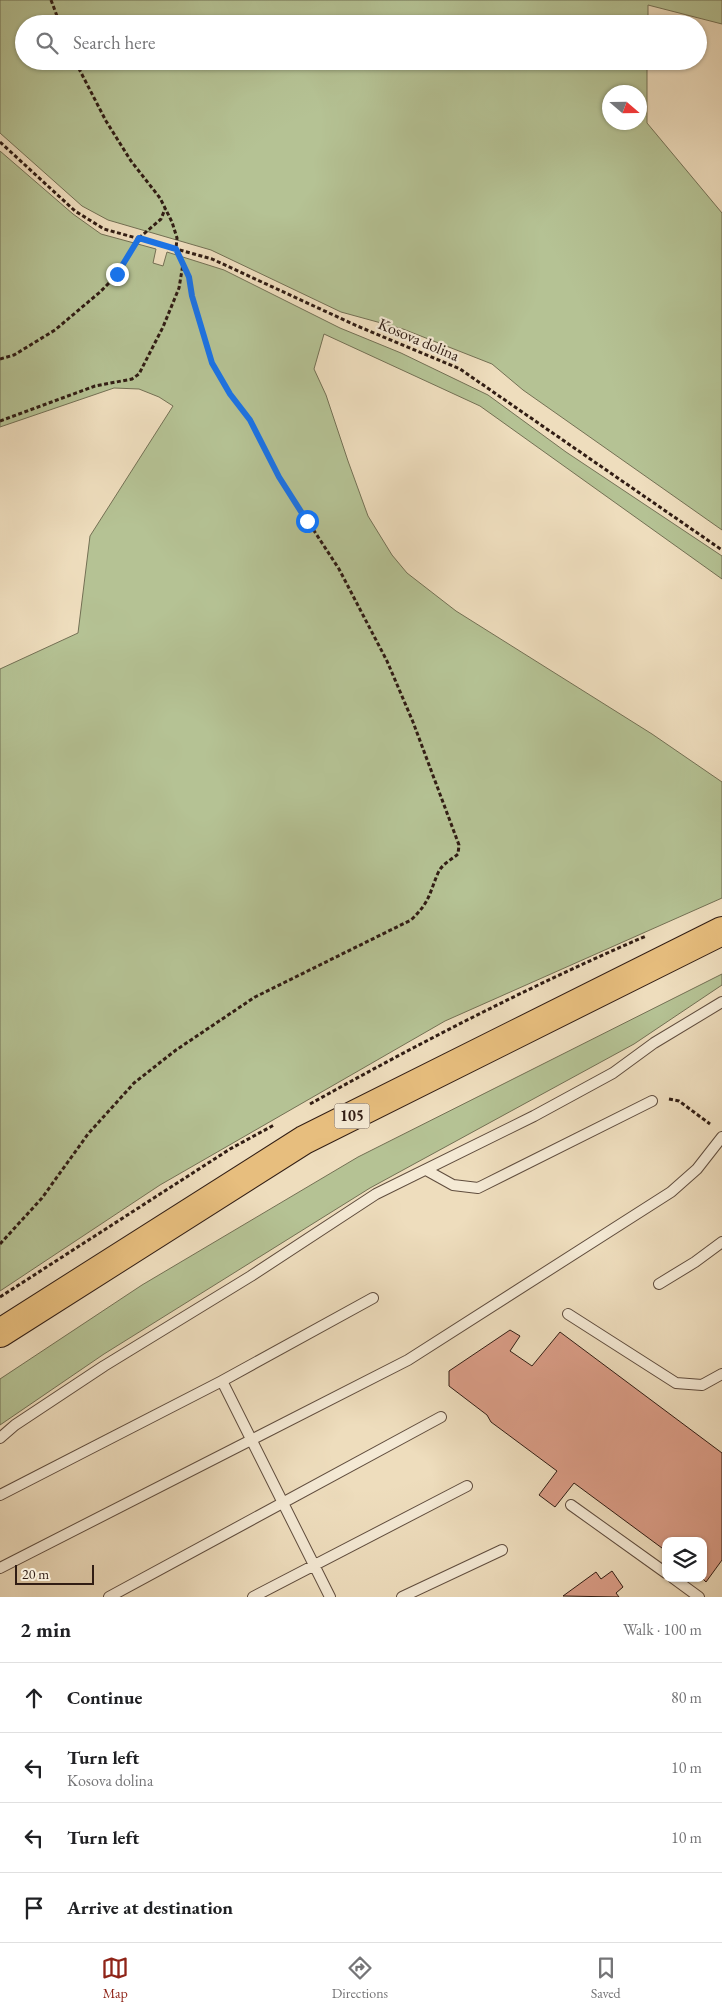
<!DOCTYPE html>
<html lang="en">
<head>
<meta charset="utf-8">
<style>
	:root { --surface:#fff; --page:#f2f2f2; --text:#202124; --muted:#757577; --line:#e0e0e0; --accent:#8f2418 }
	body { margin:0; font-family:"EB Garamond",serif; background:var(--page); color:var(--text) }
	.controls { position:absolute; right:15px; bottom:15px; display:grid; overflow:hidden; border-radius:10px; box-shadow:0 1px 4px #0004 }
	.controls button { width:45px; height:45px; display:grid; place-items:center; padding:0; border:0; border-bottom:1px solid var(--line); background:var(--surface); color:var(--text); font:25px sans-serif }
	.compass { position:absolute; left:602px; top:85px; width:45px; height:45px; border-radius:50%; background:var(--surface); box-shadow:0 1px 4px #0004; rotate:110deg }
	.scale { position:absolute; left:15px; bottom:12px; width:79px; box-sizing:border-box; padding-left:5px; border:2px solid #311d14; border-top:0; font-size:14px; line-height:18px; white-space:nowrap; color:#311d14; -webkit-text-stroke:4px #f4e9d4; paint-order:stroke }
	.stop { position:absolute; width:15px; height:15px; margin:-11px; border:4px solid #1a73e8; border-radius:50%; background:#fff }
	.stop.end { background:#1a73e8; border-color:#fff; box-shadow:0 1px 5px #0008 }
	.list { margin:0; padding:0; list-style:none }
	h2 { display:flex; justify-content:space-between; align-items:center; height:65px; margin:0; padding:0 20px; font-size:21px }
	h2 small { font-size:16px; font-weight:400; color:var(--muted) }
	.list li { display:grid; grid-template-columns:32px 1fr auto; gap:15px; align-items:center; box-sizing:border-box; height:70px; padding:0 20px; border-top:1px solid var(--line) }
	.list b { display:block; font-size:19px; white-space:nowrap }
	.list p { margin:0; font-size:16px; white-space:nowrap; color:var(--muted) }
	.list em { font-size:16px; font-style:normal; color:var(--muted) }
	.icon { flex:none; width:28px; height:28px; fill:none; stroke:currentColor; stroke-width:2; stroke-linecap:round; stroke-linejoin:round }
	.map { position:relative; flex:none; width:722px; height:1597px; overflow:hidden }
	.search { position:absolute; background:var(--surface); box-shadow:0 1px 4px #0004; left:15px; right:15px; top:15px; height:55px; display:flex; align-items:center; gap:12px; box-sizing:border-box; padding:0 18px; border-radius:28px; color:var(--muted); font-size:19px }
	.sheet { height:345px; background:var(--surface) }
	nav { display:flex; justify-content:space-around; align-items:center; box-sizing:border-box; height:70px; border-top:1px solid var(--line); background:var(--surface); font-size:14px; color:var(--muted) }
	nav a { display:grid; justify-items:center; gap:2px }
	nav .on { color:var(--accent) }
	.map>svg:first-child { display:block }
</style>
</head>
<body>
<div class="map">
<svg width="722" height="1597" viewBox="0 0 722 1597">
	<rect width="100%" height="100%" fill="#eeddbd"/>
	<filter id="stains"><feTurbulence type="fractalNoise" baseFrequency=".004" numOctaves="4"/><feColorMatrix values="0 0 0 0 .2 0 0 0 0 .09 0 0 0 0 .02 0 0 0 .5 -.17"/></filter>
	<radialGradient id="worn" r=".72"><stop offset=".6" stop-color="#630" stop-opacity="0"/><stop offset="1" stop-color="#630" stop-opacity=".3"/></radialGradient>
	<!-- green -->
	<path fill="#b5c294" stroke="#737054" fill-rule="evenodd" d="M0 0H722V24L648 5V24H24V61H647V123L722 213V530L523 390 492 364 403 329 341 312 211 250 108 220 82 206 0 133ZM610 92H640V122H610Z
		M0 151 73 214 101 234 156 249 153 263 163 266 167 252 224 270 340 328 401 353 488 395 566 452 722 556V579L480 406 324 334 314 369 326 395 348 461 368 516 392 555 407 573 456 611 652 734 722 782V898L445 1021 160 1185 0 1291V669L78 633 90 536 173 406 159 397 139 389 114 388 0 427Z
		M722 974V985L634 1044 370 1188 104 1354 0 1425V1379L142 1285 358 1157Z"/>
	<!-- building -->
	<path fill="#da9d87" stroke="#311d14" d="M510 1330 520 1336 510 1351 532 1366 560 1332 722 1453V1560L706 1582 702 1578 703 1541H666V1551L574 1483 555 1507 539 1495 557 1471 491 1422 487 1415 449 1386V1371Z
		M612 1571 623 1587 616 1593 619 1597 563 1596 596 1572 601 1579Z"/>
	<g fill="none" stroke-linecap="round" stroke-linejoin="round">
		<defs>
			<path id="service" d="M426 1170 453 1185 478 1188 652 1101
				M659 1284 695 1262 722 1242
				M568 1314 676 1383 702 1385 722 1374
				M0 1438 15 1425 104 1366 251 1276 376 1194 534 1116 613 1073 654 1043 722 1002
				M0 1495 222 1381
				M571 1505 666 1573
				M0 1568 408 1360 671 1192 697 1169 722 1137
				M673 1578 699 1597
				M109 1597 441 1417
				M253 1597 467 1486
				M330 1597 222 1381 373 1298
				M402 1597 502 1550"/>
			<path id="primary" d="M0 1333 304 1140 722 931"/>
		</defs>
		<!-- service casing -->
		<use href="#service" stroke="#604d3e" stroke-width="12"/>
		<!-- primary casing -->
		<use href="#primary" stroke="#311d14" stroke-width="30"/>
		<!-- path -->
		<path stroke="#311d14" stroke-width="3" stroke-dasharray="4 2.5" stroke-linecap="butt" d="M51 0 60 24
			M0 142 75 211 104 229 212 259 355 325 460 369 722 550
			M0 359 14 355 55 330 100 292 117 275 139 238 161 219 165 209
			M0 421 95 386 132 379 139 374 163 327 179 288 183 264 176 249 177 238 172 222 160 198 131 161 106 121 75 61
			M669 1099 679 1101 710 1124
			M310 1104C419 1043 530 986 646 936
			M0 1244 42 1198 88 1134 134 1083 176 1050 255 997 411 920C430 902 429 894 438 873 442 864 451 860 458 854L459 845 413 722 387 661 364 617 339 569 279 477 250 420 230 394 212 363 192 296 189 277 183 264
			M0 1297 230 1149 274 1125"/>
		<!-- service -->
		<use href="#service" stroke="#f4e9d4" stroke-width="10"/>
		<!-- primary -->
		<use href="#primary" stroke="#e7be7e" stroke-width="28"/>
	</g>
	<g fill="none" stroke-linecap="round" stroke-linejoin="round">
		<!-- route -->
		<path stroke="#1a73e8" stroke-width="6" d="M117 274 139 238 176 249 189 277 192 296 212 363 230 394 250 420 279 477 307 521"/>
	</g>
	<g text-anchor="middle" stroke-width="4.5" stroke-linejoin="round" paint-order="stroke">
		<!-- shield labels -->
		<rect fill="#f4e9d4" stroke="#6c5a4e" stroke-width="1" x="334.5" y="1103.5" width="35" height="25" rx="4"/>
		<g font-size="15" font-weight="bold" fill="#311d14">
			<text x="352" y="1121">105</text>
		</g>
		<!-- street labels -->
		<g font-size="16" fill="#311d14" stroke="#f4e9d4">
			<text transform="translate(419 339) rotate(23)" y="6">Kosova dolina</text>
		</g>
	</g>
	<rect width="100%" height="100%" filter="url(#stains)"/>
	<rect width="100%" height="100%" fill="url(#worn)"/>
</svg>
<div class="controls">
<button><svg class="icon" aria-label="layers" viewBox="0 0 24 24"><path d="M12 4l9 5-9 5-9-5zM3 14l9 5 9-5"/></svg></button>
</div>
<svg class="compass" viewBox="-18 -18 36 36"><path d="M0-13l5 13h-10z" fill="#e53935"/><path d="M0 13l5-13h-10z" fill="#757577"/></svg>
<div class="scale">20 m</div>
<div class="stop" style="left:307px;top:521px"></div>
<div class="stop end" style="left:117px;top:274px"></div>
<div class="search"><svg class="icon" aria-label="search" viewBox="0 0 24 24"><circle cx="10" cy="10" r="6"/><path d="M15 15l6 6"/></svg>Search here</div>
</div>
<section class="sheet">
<h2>2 min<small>Walk · 100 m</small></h2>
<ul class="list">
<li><svg class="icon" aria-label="ahead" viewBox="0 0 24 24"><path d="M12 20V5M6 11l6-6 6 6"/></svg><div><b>Continue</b></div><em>80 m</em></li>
<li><svg class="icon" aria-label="left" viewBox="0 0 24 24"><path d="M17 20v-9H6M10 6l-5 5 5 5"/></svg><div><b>Turn left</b><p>Kosova dolina</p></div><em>10 m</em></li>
<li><svg class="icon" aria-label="left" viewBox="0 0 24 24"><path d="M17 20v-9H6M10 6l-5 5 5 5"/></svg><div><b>Turn left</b></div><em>10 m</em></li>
<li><svg class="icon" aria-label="arrive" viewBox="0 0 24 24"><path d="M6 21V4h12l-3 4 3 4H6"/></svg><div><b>Arrive at destination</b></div></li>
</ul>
</section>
<nav>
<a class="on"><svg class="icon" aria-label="map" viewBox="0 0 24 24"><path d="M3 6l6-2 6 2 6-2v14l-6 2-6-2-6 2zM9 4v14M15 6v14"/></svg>Map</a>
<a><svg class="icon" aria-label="directions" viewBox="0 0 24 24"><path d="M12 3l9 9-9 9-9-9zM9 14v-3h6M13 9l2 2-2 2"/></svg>Directions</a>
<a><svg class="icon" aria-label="saved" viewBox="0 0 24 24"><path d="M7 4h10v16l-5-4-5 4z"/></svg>Saved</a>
</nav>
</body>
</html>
